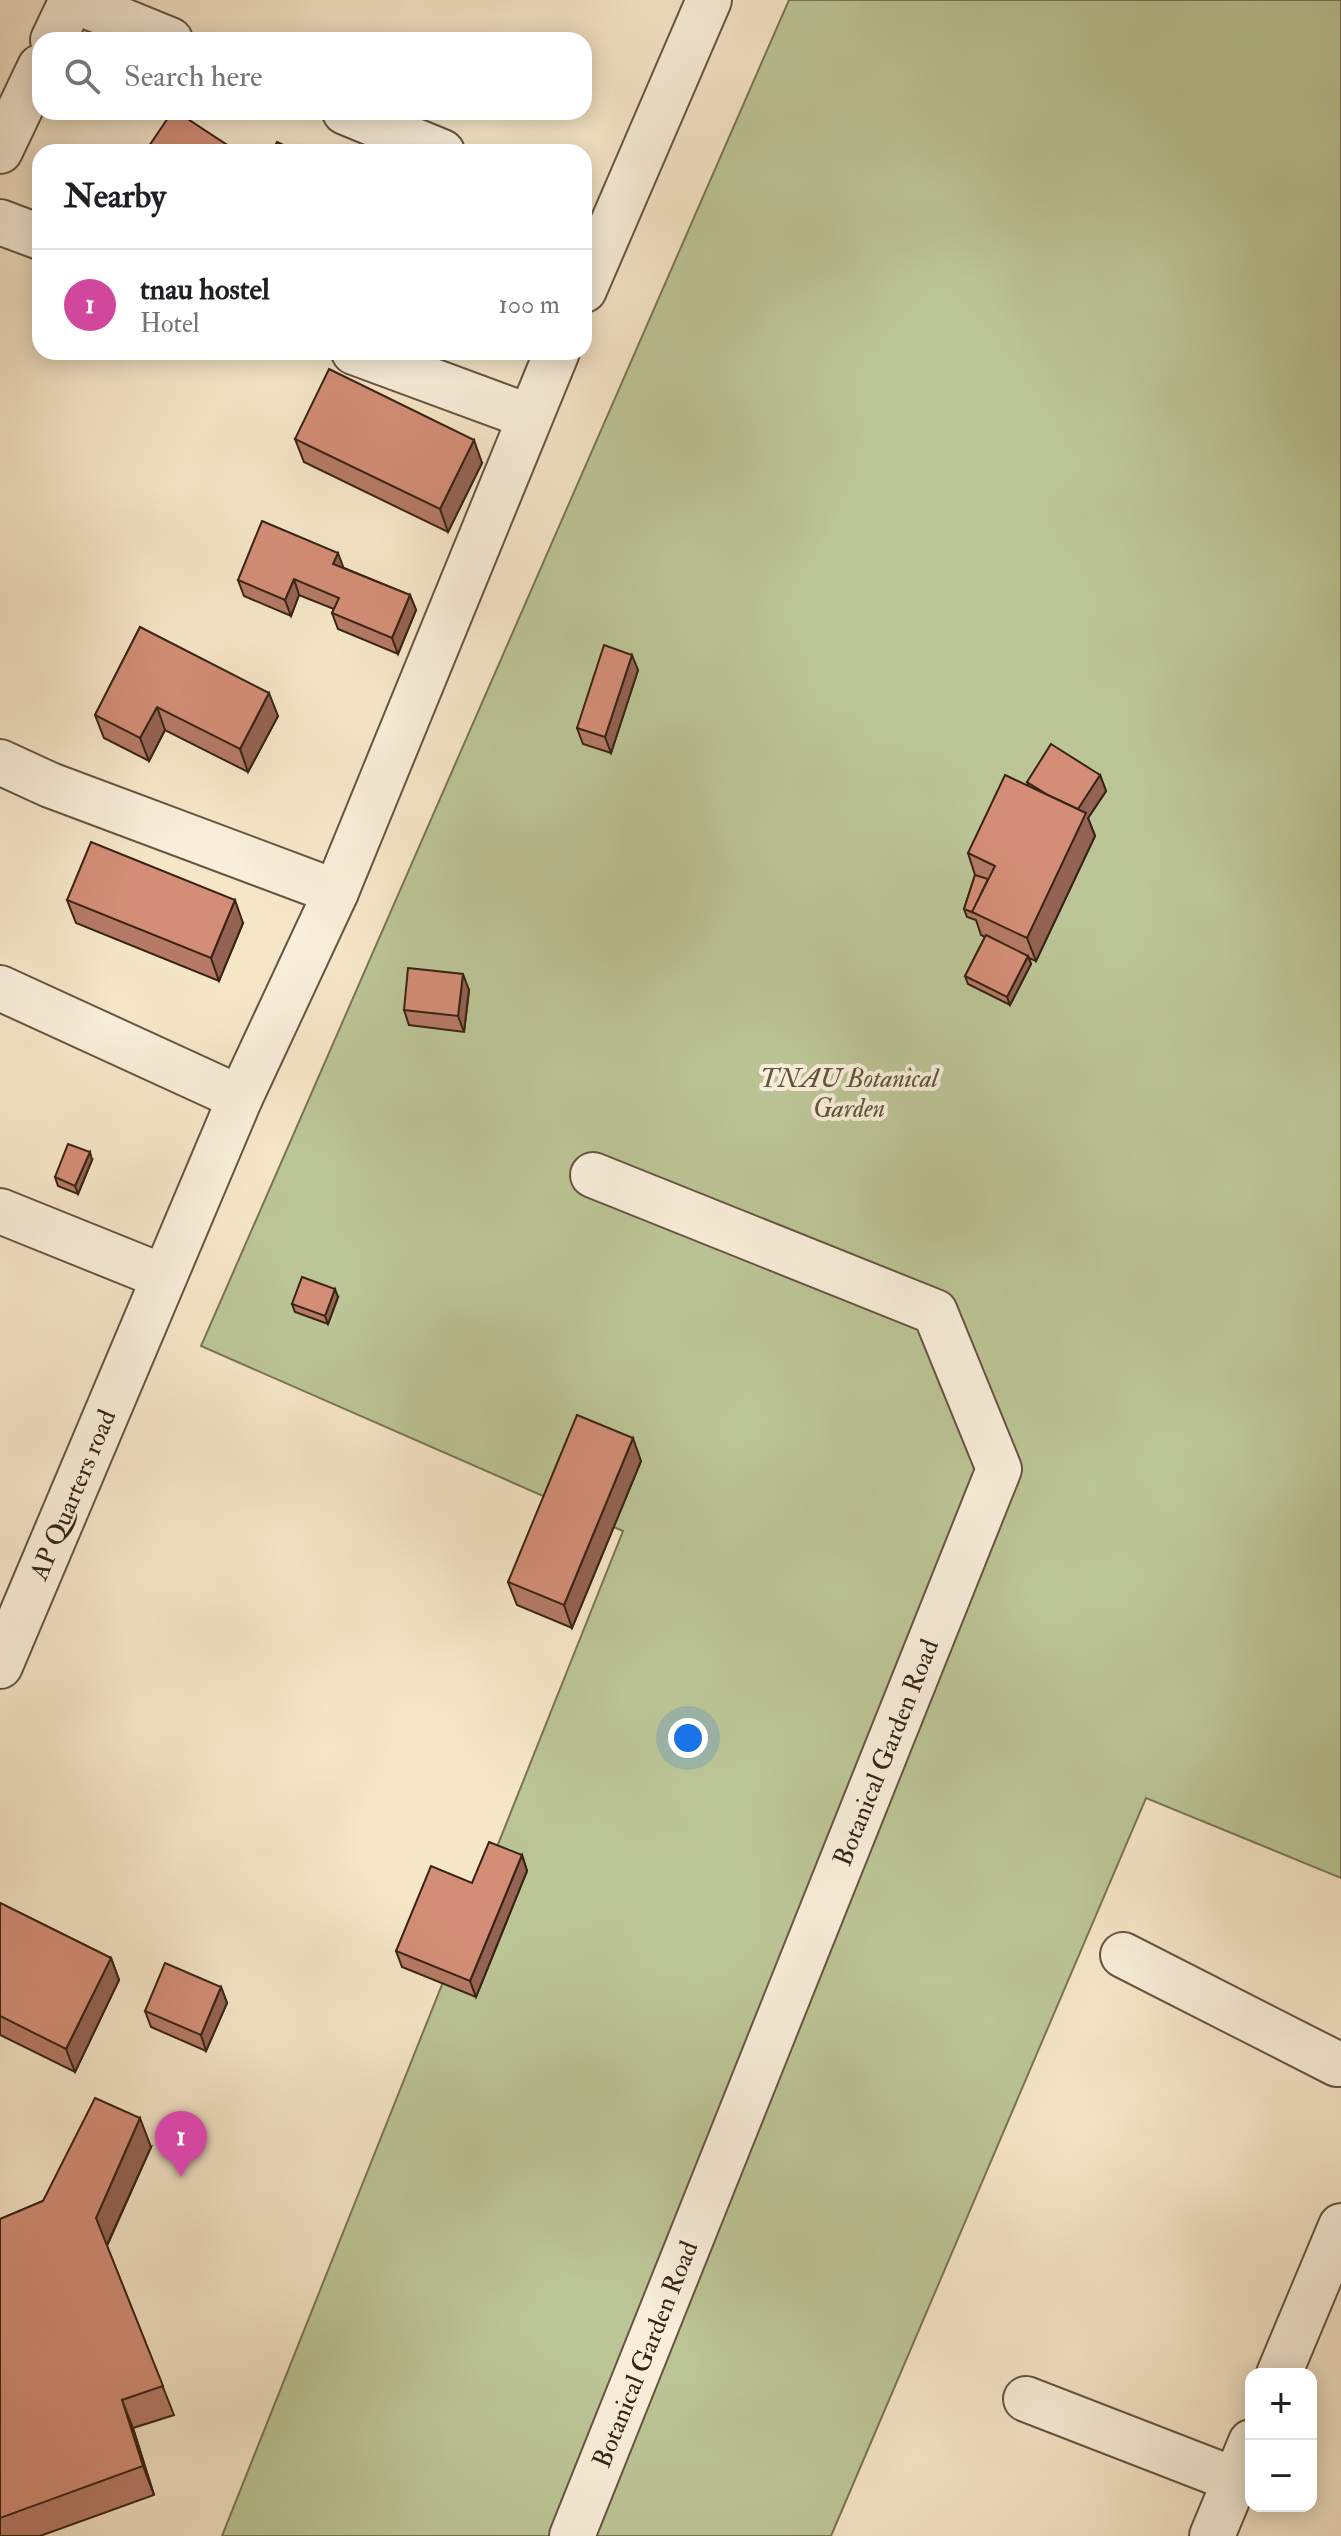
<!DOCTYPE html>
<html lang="en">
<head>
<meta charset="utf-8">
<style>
	:root { --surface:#fff; --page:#f2f2f2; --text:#202124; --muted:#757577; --line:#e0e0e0; --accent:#8f2418 }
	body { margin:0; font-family:"IM FELL Double Pica",serif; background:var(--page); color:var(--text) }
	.controls { position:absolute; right:24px; bottom:24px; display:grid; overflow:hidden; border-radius:16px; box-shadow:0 4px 20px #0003 }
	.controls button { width:72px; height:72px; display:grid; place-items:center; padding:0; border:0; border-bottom:2px solid var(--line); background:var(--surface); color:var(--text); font:40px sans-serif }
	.you { position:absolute; left:688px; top:1738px; width:28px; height:28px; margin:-20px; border:6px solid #fff; border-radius:50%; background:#1a73e8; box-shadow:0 0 0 12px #1a73e833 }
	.badge { display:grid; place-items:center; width:52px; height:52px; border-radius:50%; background:var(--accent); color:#fff; font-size:26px; font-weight:700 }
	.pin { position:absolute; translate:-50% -66px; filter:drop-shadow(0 2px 4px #0008) }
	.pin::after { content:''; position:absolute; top:42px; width:28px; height:24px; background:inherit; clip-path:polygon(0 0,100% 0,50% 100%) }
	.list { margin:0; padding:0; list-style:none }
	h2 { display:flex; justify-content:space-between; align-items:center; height:104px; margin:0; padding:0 32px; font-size:34px }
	h2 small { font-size:26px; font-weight:400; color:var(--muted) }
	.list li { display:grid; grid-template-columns:52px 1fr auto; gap:24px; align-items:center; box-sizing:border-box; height:112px; padding:0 32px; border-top:2px solid var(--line) }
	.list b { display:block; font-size:30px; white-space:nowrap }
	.list p { margin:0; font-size:26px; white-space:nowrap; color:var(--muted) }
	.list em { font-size:26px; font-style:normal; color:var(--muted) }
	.icon { flex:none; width:44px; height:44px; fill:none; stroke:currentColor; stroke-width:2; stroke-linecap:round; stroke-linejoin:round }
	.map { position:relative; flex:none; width:1341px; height:2536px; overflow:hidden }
	.search { position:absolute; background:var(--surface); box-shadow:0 4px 20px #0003; left:32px; top:32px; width:560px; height:88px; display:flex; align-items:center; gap:20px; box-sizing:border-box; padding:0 28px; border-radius:24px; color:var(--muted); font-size:30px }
	.panel { position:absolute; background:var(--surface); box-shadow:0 4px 20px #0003; left:32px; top:144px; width:560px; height:216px; border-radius:24px }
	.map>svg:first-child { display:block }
</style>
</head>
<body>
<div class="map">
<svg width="1341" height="2536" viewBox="0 0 1341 2536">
	<rect width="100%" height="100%" fill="#f6e6c8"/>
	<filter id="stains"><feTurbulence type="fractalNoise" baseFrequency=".0025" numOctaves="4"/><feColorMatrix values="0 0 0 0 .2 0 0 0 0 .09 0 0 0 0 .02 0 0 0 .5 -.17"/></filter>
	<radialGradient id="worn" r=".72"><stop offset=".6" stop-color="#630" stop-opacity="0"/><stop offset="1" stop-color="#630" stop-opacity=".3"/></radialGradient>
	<!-- green -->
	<path fill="#bcc596" stroke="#7a7455" stroke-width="2" d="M789 0H1341V1878L1146 1798 831 2536H222L623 1531 201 1346Z"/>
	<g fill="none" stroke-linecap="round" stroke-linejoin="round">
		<defs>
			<g id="minor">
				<path d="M72 0 170 40"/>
				<path d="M53 40 72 0"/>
				<path d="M345 112 442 152"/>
				<path d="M0 151 40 67"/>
				<path d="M0 222 40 237"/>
				<path d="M584 290 709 0"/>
				<path d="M354 352 530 417"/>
				<path d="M0 762 50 785 336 892"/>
				<path d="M0 988 240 1098"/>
				<path d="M0 1211 164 1277"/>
				<path id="s1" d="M0 1666 240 1098 336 892 557 352"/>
				<path d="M1123 1955 1337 2064"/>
				<path d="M1279 2374 1341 2226"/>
				<path d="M1026 2399 1235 2480"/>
				<path id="s2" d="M572 2536 999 1469 935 1312 593 1175"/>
				<path d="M1212 2536 1251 2442"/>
			</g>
		</defs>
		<!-- minor casing -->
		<use href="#minor" stroke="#685441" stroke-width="48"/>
		<!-- minor -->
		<use href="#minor" stroke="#f9efdb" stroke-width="44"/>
	</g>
	<!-- wall -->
	<path fill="#b67a66" stroke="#382414" stroke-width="2" d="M295 439 482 463 448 532 304 462Z
		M344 568 410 595 416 610 398 654 338 629 332 613 334 609 299 595 291 616 244 596 238 580Z
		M140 627 278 716 248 772 165 730 149 761 104 738 95 715Z
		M638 670 611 753 583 744 577 728Z
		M1100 775 1106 791 1088 818 1095 836 1036 961 1029 958 1031 964 1010 1005 968 984 965 976 985 937 981 935 976 920 967 917 964 909 975 875 968 853 1029 786 1027 782Z
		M67 900 243 923 219 981 76 923Z
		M469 990 464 1032 409 1025 404 1010Z
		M92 1160 78 1194 58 1186 55 1177Z
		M338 1297 328 1324 295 1312 292 1304Z
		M641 1461 572 1628 517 1605 508 1582Z
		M522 1855 527 1871 476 1997 402 1967 396 1951 472 1883Z
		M0 1903 111 1958 119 1980 75 2072 0 2035Z
		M221 1987 227 2003 206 2051 151 2027 145 2011Z
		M151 2147 107 2246 174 2415 133 2428 154 2495 40 2536H0V2219L43 2201Z"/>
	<!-- shaded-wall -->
	<path fill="#946353" stroke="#382414" stroke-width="2" d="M474 440 482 463 448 532 440 509Z
		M338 553 344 569 333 564Z
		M294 579 299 595 291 616 285 600Z
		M410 595 416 610 398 654 392 638Z
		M632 655 638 670 611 753 605 737Z
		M269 693 278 716 248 772 240 749Z
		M157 707 165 730 149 761 140 738Z
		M1100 775 1106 791 1088 818 1095 836 1036 961 1027 938 1075 812Z
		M235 900 243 923 219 981 211 958Z
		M1028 956 1031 964 1010 1005 1007 997Z
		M463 974 469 990 464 1032 458 1016Z
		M90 1152 92 1160 78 1194 75 1186Z
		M335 1289 338 1297 328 1324 325 1316Z
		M633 1438 641 1461 572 1628 564 1605Z
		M522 1855 527 1871 476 1997 470 1981Z
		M111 1958 119 1980 75 2072 66 2049Z
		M221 1987 227 2003 206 2051 201 2035Z
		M140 2118 151 2147 106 2247 96 2218Z
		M122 2400 133 2428 154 2495 143 2466Z"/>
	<!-- building -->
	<path fill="#d48e77" stroke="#382414" stroke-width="2" d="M172 112H177L238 152H145Z
		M277 142 298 152H272Z
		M329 369 474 440 440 509 295 439Z
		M262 521 338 553 333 564 410 595 392 638 332 613 339 598 294 579 285 600 238 580Z
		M140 627 269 693 240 749 157 707 140 738 95 715Z
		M604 645 632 655 605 737 577 728Z
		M1051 744 1100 775 1078 809 1048 795 1027 782Z
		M1005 775 1086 813 1027 938 972 912 995 866 968 853Z
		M91 842 235 900 211 958 67 900Z
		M975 875 988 879 972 912 974 913 964 909Z
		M986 935 1028 956 1007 997 965 976Z
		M408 968 463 974 458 1016 404 1010Z
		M68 1144 90 1152 75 1186 55 1177Z
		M302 1277 335 1289 325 1316 292 1304Z
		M577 1415 633 1438 564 1605 508 1582Z
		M489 1842 522 1855 470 1981 396 1951 431 1866 472 1883Z
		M0 1903 111 1958 66 2049 0 2016Z
		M165 1963 221 1987 201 2035 145 2011Z
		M95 2098 140 2118 96 2218 163 2386 122 2400 143 2466 0 2518V2219L43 2201Z"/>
	<g text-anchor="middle" stroke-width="8" stroke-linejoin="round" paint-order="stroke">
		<!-- park labels -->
		<g font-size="26" font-style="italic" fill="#60543b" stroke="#f9efdb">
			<text x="849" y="1087">TNAU Botanical<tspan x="849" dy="30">Garden</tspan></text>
		</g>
		<!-- street labels -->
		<g font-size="26" fill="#382414" stroke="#f9efdb">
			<text dy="9" stroke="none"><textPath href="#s1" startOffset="186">AP Quarters road</textPath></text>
			<text dy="9" stroke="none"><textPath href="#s2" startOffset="844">Botanical Garden Road</textPath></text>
			<text dy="9" stroke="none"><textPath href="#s2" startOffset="196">Botanical Garden Road</textPath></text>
		</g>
	</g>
	<rect width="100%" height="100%" filter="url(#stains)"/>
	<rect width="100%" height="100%" fill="url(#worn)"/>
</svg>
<div class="controls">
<button>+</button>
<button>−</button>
</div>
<div class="you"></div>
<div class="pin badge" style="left:181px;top:2177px;background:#d1479c">1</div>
<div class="search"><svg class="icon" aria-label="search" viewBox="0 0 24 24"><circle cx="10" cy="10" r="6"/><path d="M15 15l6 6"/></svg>Search here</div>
<section class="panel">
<h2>Nearby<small></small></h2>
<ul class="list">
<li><span class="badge" style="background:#d1479c">1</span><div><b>tnau hostel</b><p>Hotel</p></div><em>100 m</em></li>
</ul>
</section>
</div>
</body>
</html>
